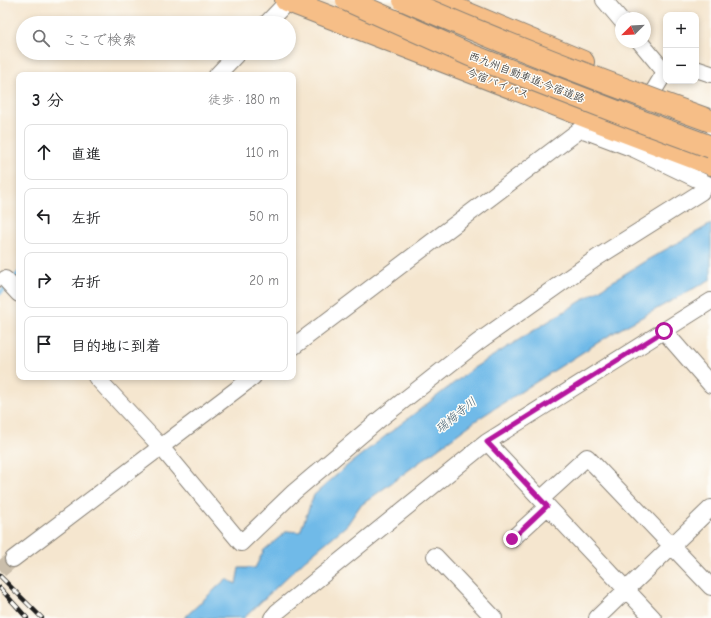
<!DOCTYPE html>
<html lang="ja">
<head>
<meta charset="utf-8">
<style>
	:root { --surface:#fff; --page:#f2f2f2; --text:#202124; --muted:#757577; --line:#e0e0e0 }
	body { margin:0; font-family:"Comic Neue","Klee One",sans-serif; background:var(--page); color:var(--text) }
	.controls { position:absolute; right:12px; top:12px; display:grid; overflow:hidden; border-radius:8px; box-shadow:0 2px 6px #0003 }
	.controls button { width:36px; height:36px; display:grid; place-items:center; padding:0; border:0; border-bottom:1px solid var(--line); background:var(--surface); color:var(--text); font:20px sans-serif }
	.compass { position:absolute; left:615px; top:12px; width:36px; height:36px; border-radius:50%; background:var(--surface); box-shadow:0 2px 6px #0003; rotate:246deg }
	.stop { position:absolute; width:12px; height:12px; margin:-9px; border:3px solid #b5179e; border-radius:50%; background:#fff }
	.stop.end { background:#b5179e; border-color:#fff; box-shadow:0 1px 4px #0008 }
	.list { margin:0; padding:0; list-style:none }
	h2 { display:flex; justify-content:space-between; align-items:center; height:52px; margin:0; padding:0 16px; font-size:17px }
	h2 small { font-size:13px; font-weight:400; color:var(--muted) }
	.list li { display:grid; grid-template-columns:26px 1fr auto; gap:12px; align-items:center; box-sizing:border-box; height:56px; margin:0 8px 8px; padding:0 8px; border:1px solid var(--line); border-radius:8px }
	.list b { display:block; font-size:15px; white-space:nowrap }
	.list em { font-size:13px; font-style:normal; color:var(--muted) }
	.icon { flex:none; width:22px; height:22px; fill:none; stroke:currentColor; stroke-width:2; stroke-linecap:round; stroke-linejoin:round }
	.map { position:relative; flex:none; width:711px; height:618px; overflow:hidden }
	.search { position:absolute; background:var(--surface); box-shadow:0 2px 6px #0003; left:16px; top:16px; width:280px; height:44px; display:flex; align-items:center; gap:10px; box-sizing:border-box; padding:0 14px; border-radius:22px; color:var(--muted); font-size:15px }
	.panel { position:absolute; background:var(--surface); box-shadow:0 2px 6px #0003; left:16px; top:72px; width:280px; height:308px; border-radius:8px }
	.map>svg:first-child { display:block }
</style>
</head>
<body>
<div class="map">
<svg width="711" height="618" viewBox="0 0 711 618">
	<rect width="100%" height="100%" fill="#fdfcf7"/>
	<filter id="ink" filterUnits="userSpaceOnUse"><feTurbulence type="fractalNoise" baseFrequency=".025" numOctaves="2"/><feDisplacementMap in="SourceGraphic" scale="8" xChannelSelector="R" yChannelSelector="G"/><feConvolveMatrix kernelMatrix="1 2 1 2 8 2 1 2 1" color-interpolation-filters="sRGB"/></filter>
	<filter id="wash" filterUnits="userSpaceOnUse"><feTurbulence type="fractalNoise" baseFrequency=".012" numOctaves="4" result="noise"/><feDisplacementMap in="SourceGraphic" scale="16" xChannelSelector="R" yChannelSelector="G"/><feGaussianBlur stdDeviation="0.9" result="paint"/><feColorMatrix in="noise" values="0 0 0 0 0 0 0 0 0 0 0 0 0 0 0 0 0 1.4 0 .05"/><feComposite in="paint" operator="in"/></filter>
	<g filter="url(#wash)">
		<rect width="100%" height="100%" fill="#f5e6cf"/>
		<!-- water -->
		<path fill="#6fbae8" stroke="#466b82" d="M711 224V279L613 333 478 419 360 506 347 525 305 560 244 618H184L226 579 236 584 239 568H255L264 550 287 531 300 532 314 495 348 465 472 369 647 260Z"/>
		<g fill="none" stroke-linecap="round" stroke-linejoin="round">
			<!-- stream -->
			<path stroke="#6fbae8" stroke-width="4" d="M11 281 19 273
				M0 293 7 286"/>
		</g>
	</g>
	<g filter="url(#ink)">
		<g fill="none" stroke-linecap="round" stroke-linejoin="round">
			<!-- minor-tunnel -->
			<path stroke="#cabeab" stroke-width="16" stroke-dasharray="16 8" stroke-linecap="butt" d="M0 570 13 559"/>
			<defs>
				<path id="minor" d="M604 0 621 20
					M267 23 289 0
					M640 42 665 72 653 92
					M696 69 711 74
					M217 75 238 53
					M5 279 19 294
					M664 331 711 385
					M96 377 161 447 241 543 294 492 380 419 478 342 598 257 701 192 707 184 634 149 581 129 293 347
					M487 442 653 618
					M541 499 587 457 711 587
					M512 539 547 507
					M435 556 494 618
					M13 559 253 377
					M272 618 277 612 487 442 711 301
					M597 618 711 508"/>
				<path id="highway" d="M286 0 598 121 711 164
					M435 0 583 62"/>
			</defs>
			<!-- minor casing -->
			<use href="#minor" stroke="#888176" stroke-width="18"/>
			<!-- highway casing -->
			<use href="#highway" stroke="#888176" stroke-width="24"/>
			<!-- minor -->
			<use href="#minor" stroke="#fff" stroke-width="16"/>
			<!-- highway -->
			<use href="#highway" stroke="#f6be87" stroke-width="22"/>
			<defs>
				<path id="rail" d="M0 576 42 618
					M0 588 27 618"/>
			</defs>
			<!-- rail casing -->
			<use href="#rail" stroke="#1c1c1c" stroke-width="4.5"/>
			<!-- rail -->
			<use href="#rail" stroke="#fdfcf7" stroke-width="3" stroke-dasharray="9" stroke-linecap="butt"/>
			<defs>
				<path id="highway-bridge" d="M347 0 470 55 643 122 711 147
					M404 0C505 44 608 84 711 121"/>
			</defs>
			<!-- highway-bridge casing -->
			<use href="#highway-bridge" stroke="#888176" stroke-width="24" stroke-linecap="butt"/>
			<!-- highway-bridge -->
			<use href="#highway-bridge" stroke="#f6be87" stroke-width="22"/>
		</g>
	</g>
	<g fill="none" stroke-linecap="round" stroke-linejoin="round" filter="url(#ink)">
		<!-- route -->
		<path stroke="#b5179e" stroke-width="5" d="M512 539 547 506 487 442 664 331"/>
	</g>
	<g text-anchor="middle" stroke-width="3" stroke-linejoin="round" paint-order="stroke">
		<!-- street labels -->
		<g font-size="11" fill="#1c1c1c" stroke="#fdfcf7">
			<text transform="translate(527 77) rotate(21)" y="4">西九州自動車道;今宿道路</text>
			<text transform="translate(498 83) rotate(21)" y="4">今宿バイパス</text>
		</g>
		<!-- water labels -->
		<g font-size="12" font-style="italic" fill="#3d5b6e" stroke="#fdfcf7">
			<text transform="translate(456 415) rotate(-39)" y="4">瑞梅寺川</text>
		</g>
	</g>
</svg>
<div class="controls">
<button>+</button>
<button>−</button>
</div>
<svg class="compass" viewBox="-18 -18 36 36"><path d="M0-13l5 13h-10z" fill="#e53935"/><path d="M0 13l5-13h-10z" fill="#757577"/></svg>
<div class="stop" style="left:664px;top:331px"></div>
<div class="stop end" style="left:512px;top:539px"></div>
<div class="search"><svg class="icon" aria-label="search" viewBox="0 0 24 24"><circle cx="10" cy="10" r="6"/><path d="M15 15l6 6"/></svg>ここで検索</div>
<section class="panel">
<h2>3 分<small>徒歩 · 180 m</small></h2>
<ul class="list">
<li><svg class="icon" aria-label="ahead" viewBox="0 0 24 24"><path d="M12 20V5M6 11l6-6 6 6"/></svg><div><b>直進</b></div><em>110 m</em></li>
<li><svg class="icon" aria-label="left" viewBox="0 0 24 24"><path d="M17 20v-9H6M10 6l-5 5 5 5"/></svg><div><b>左折</b></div><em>50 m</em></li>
<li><svg class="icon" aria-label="right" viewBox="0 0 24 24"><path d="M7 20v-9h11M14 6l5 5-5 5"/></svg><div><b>右折</b></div><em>20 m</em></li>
<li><svg class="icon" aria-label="arrive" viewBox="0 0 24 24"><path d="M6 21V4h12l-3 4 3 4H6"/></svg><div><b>目的地に到着</b></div></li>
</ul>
</section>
</div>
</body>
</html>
